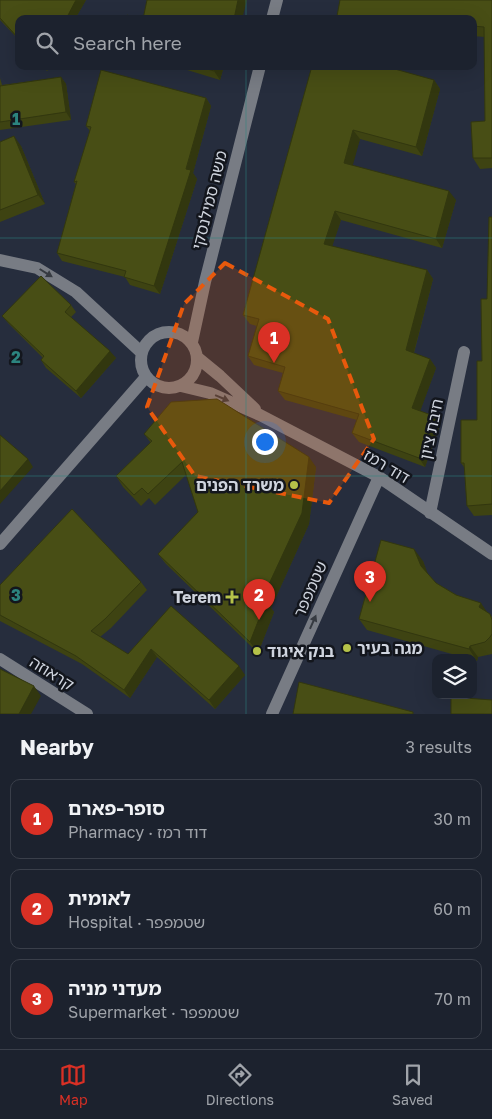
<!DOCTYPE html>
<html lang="en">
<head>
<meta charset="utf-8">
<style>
	:root { --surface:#1c222e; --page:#292f3a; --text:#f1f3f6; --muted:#a0a4aa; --line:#3a3f4a; --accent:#d93025 }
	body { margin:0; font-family:"Golos Text","Noto Sans Hebrew",sans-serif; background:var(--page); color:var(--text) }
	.controls { position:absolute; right:15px; bottom:15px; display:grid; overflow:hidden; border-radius:10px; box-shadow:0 5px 20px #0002 }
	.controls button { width:45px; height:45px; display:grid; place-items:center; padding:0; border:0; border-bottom:1px solid var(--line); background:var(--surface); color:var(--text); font:25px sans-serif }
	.you { position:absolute; left:264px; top:441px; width:18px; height:18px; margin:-12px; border:4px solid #fff; border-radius:50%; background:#1a73e8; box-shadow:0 0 0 8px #1a73e833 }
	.badge { display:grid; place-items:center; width:32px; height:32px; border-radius:50%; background:var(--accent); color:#fff; font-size:16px; font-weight:700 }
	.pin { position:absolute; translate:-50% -41px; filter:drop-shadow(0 1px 2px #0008) }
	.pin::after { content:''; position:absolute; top:26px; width:18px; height:15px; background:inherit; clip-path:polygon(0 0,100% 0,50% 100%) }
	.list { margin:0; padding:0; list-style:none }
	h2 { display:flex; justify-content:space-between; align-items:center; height:65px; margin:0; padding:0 20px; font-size:21px }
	h2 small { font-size:16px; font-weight:400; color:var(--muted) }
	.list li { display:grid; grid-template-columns:32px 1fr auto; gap:15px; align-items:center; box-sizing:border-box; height:80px; margin:0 10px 10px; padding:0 10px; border:1px solid var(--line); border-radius:10px }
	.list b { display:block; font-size:19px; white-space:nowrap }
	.list p { margin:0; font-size:16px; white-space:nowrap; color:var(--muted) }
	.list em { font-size:16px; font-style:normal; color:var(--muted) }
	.icon { flex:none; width:28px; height:28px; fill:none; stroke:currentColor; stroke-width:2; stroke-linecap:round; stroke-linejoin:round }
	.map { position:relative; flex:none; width:492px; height:714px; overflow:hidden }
	.search { position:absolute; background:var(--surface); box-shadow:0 5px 20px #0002; left:15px; right:15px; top:15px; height:55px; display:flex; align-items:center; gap:12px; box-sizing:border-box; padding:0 18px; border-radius:10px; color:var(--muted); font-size:19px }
	.sheet { height:335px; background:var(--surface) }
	nav { display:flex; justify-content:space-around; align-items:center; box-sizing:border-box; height:70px; border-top:1px solid var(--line); background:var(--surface); font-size:14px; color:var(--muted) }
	nav a { display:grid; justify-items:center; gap:2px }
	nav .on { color:var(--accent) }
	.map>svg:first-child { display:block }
</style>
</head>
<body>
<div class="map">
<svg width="492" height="714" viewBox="0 0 492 714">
	<rect width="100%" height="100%" fill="#262d3d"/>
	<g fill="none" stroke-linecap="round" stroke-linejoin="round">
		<!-- minor -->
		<path stroke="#787c84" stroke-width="12" d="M272 19 277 0
			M0 260 37 268 76 292 142 353
			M141 360a28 28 0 1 1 56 0a28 28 0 1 1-56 0Z
			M192 342 205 282 260 66
			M198 358 220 376 255 409
			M181 386 210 393 260 415 379 477 492 554
			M430 513 464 352
			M0 544 146 377
			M0 659 87 714
			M272 714 379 477"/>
	</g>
	<!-- wall -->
	<path fill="#3e4312" d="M0 0H86L75 19H19V40L0 20Z
		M492 0V168L480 169 473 158 485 121V37L473 36V19H339L337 16Z
		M42 66H52L47 71Z
		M174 66H224L220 80Z
		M312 66 434 80 440 89 422 156 360 139 352 165 456 200 442 248 341 220 332 246 427 270 433 279 414 353 430 359 436 368 420 411 434 416 440 425 425 467 359 442 352 433 357 420 285 400 278 391 283 373 254 365 248 356 257 326 250 324 243 315Z
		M61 77 66 84 71 120 0 130V78L2 85Z
		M206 98 211 106 193 173 197 179 160 294 130 285 125 277 62 261 57 253 76 184 74 182 90 131 86 126Z
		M0 142 21 146 45 204 0 222Z
		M492 217V515L474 516 467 506 464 467 461 463 477 420 487 299Z
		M71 305 76 312 71 317 116 358 81 398 46 368 41 360 43 358 8 323 2 316Z
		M144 434 316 467 309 524 271 608 274 612 258 653 166 564 158 554 198 512 186 475 155 505 149 498 141 506 123 487 116 476 151 443Z
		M423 561 427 573 436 583 490 614 492 617V654L478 657 477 661 473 660V658H466L367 630 359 619Z
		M141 582 147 590 111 628 100 637 128 654 171 606 245 675 215 709 157 657 130 698 82 664 0 621V585Z"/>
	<!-- shaded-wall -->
	<path fill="#32370f" d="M76 0H86L75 19H66Z
		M238 0H247L242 19H234Z
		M215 66H224L220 80 214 71Z
		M61 77 66 84 71 120 66 112Z
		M434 80 440 89 422 156 416 147Z
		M206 98 211 106 193 173 197 179 160 294 154 286Z
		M353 130 360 139 351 172 344 163Z
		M14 136 21 146 45 204 38 195Z
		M449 191 456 200 442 248 436 239Z
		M335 211 341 220 330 253 324 244Z
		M427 270 433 279 412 359 406 350Z
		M110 351 116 358 81 398 76 391Z
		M430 359 436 368 418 417 412 408Z
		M434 416 440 425 425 467 419 458Z
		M309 457 316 467 309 524 271 608 274 612 258 653 250 642 263 597Z
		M28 459 33 467 0 504V491Z
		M414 549 423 561 429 577 421 566Z
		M481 603 489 615 479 607Z
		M470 646 478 657 477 661 469 649Z
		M151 649 157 657 130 698 124 690Z
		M239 666 245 675 215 709 209 700Z
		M34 686 41 696 31 714H19Z"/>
	<!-- building -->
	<path fill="#484e15" stroke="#32370f" d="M0 0H76L66 19H19V39L0 18Z
		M147 0H238L234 19H143Z
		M340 0H492V158H473L471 122 485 121 484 27 473 26V19H352L337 16Z
		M127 15 139 19H125Z
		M198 66H215L214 71Z
		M312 66H384L434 80 416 147 353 130 344 163 449 191 436 239 335 211 324 244 427 270 406 350 430 359 412 408 434 416 419 458 352 433 359 414 278 391 285 367 248 356 259 319 243 315Z
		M101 70 206 98 186 169 191 170 154 286 124 277 126 271 57 253 77 181 74 182 91 127 86 126Z
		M61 77 66 112 0 122V86Z
		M14 136 38 195 0 210V142Z
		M489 217H492V504L467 506 464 463H461V420H477V361H482L481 299H487Z
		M41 276 71 305 65 312 110 351 76 391 41 360 44 356 2 316Z
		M217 399 309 457 302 513 263 597 266 601 250 642 158 554 198 512 182 462 148 494 142 488 134 495 116 476 152 441 144 434 171 402Z
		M0 435 28 459 0 491Z
		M72 509 141 582 105 619 91 631 128 654 171 606 239 666 209 700 151 649 124 690 76 656 0 615V585Z
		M381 540 414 549 421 566 436 583 456 595 481 603 479 607 490 614 492 620V634L490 637 485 642 470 646 469 649 359 619Z
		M0 669 34 686 19 714H0Z
		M299 682 413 712V714H293Z
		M451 697 492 700V714H451Z"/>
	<!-- one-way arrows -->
	<defs><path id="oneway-solid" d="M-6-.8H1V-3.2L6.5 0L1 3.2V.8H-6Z" transform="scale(1.25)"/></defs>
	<g fill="#363a41">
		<use href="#oneway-solid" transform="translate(46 273) rotate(32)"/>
		<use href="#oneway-solid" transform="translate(222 398) rotate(23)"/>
		<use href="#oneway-solid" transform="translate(313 622) rotate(-66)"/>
	</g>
	<!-- marked area -->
	<path fill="#e8590c" fill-opacity="0.2" stroke="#e8590c" stroke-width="4" stroke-dasharray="10 6" stroke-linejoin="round" d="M225 263 328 319 374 439 329 503 195 476 147 407 184 304Z"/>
	<!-- grid -->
	<path fill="none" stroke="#2c847f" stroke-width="1" stroke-opacity="0.55" d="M246 0V19M246 66V714M0 238H492M0 476H492"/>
	<!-- markers -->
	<g fill="#b5c249" stroke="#13161d" stroke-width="2">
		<circle cx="294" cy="485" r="5"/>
		<path d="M229.5 589.5h5v5h5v5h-5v5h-5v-5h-5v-5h5z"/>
		<circle cx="347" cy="648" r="5"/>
		<circle cx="257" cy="651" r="5"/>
	</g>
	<g text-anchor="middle" stroke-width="5" stroke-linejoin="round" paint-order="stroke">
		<!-- street labels -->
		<g font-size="16" fill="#cfd4de" stroke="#13161d">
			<text transform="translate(209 200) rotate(-76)" y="6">משה סמילנסקי</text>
			<text transform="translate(431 429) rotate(-78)" y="6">חיבת ציון</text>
			<text transform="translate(387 466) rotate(31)" y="6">דוד רמז</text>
			<text transform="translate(310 589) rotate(-66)" y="6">שטמפפר</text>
			<text transform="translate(52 673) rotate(32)" y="6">קראוזה</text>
		</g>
		<!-- poi labels -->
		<g font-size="16" font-weight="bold" fill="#cfd4de" stroke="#13161d" text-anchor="end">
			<text x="284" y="491">משרד הפנים</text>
			<text x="221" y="603">Terem</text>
			<text x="357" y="654" text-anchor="start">מגה בעיר</text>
			<text x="267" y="657" text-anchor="start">בנק איגוד</text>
		</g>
	</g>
	<g font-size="16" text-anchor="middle" font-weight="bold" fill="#2c847f" stroke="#13161d" stroke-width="5" stroke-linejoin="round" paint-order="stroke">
		<text x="16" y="125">1</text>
		<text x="16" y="363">2</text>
		<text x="16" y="601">3</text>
	</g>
</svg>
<div class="controls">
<button><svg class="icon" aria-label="layers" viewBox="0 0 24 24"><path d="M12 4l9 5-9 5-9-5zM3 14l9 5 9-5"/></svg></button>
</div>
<div class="you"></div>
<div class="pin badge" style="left:274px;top:363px">1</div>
<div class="pin badge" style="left:259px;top:620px">2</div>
<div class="pin badge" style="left:370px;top:602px">3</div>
<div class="search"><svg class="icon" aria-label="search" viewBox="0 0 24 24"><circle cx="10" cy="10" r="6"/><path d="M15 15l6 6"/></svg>Search here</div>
</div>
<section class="sheet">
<h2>Nearby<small>3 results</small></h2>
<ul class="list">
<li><span class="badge">1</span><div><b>סופר-פארם</b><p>Pharmacy · דוד רמז</p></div><em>30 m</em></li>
<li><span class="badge">2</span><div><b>לאומית</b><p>Hospital · שטמפפר</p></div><em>60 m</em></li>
<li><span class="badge">3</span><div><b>מעדני מניה</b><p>Supermarket · שטמפפר</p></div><em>70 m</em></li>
</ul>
</section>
<nav>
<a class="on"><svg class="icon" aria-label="map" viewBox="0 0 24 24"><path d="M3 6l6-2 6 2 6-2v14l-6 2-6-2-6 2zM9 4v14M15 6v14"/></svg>Map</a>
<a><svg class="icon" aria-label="directions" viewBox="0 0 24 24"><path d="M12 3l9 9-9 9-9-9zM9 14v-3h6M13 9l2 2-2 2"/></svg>Directions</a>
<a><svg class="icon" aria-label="saved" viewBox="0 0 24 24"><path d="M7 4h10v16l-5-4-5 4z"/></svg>Saved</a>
</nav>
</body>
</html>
